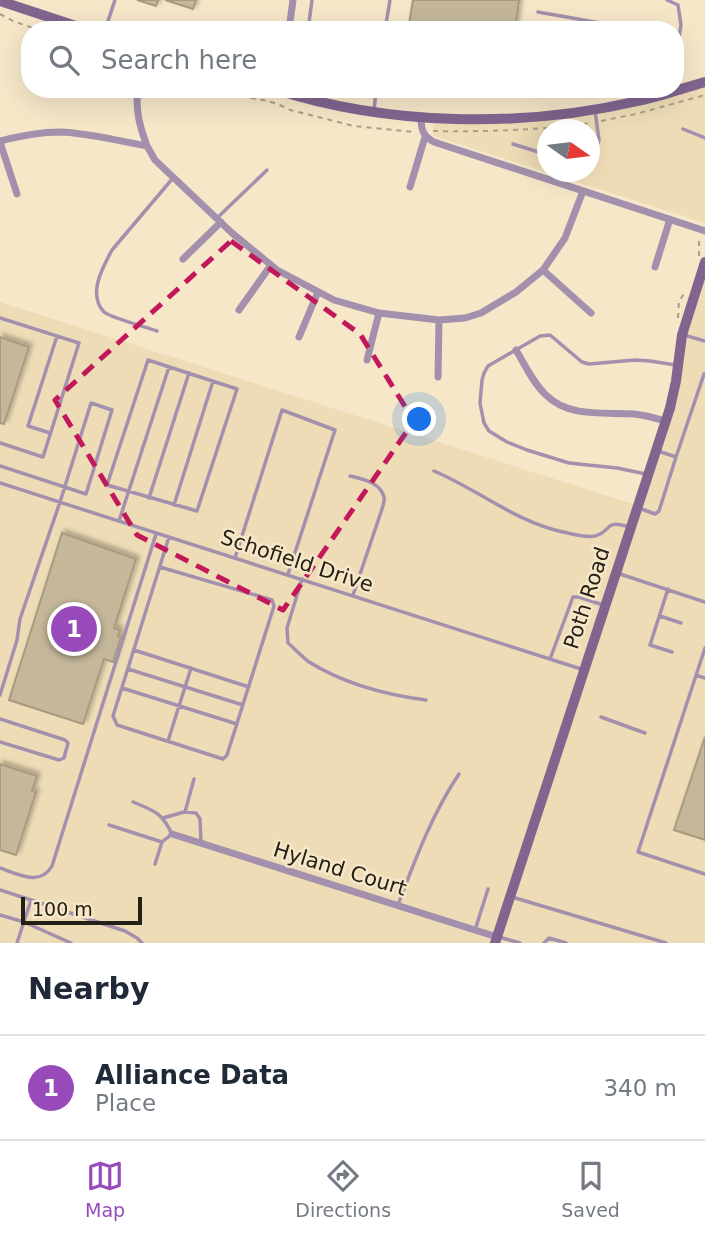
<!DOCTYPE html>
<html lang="en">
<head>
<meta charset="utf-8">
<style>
	:root { --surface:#fff; --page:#f6f6f7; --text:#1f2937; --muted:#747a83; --line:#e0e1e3; --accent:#994aba }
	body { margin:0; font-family:"DejaVu Sans",sans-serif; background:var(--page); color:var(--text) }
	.compass { position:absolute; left:537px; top:119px; width:63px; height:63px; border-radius:50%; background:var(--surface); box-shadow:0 7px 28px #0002; rotate:104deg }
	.scale { position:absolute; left:21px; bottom:18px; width:121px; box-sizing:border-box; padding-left:7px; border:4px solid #252015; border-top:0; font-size:19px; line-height:24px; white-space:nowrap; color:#252015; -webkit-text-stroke:5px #f6e7c9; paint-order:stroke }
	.you { position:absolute; left:420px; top:420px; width:24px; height:24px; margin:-18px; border:5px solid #fff; border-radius:50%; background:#1a73e8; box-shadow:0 0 0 10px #1a73e833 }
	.badge { display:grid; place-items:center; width:46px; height:46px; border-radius:50%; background:var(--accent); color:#fff; font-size:23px; font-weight:700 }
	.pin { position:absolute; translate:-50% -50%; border:4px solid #fff; box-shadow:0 2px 7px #0006 }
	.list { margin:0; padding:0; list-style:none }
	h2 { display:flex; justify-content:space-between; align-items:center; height:91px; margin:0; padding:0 28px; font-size:30px }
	h2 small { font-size:23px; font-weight:400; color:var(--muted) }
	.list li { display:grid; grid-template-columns:46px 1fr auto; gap:21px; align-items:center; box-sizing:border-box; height:105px; padding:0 28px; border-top:2px solid var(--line) }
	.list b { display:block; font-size:26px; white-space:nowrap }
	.list p { margin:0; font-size:23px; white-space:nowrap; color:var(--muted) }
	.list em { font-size:23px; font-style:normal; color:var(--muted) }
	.icon { flex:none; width:38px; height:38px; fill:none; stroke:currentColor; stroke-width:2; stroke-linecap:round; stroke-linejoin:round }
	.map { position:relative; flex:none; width:705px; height:943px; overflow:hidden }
	.search { position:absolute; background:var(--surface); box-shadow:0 7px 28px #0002; left:21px; right:21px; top:21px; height:77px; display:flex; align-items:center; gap:18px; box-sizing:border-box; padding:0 24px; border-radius:28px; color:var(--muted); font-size:26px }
	.sheet { height:196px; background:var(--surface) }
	nav { display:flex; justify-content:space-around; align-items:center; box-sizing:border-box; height:98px; border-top:2px solid var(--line); background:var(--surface); font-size:19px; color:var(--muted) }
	nav a { display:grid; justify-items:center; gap:4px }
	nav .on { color:var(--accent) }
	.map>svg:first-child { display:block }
</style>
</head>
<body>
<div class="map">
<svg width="705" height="943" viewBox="0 0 705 943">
	<defs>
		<filter id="shadow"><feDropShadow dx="3" dy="-3" stdDeviation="2" flood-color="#0004"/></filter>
	</defs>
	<rect width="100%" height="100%" fill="#f6e7c9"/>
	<!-- built -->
	<path fill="#eddcb6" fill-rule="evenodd" d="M705 83V223L434 136 433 119 571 113ZM548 130H590V172H548Z
		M705 264V943H0V302L639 506Z"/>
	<!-- building -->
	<path fill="#c4b79a" stroke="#a89a7e" stroke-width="2" filter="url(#shadow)" d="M137 0H158L156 6Z
		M165 0H196L193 9Z
		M413 0H519L515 30H408Z
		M0 337 29 347 4 424 0 423Z
		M62 533 136 559 114 628 120 630 118 636 121 637 113 662 104 659 83 724 9 700Z
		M705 737V840L674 830Z
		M0 764 37 776 32 791 36 792 16 855 0 850Z"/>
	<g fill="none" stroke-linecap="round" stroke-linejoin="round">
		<!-- path -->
		<path stroke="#aa9f88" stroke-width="2" stroke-dasharray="5 5" stroke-linecap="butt" d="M0 14 13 21 39 30
			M222 89C232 92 241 97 251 98 265 100 278 103 290 110L354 126 414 132
			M601 121 636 114 705 95
			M433 131C487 132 539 130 592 123
			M699 256V238
			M678 318 679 301 686 291"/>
		<!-- lane -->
		<path stroke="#a390ad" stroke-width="3.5" d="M667 0 678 5 681 25 676 57 679 87
			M538 12 640 30
			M105 30 115 0
			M308 30 312 0
			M385 30 390 0
			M374 112 376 89
			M683 129 705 138
			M513 144 548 155
			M590 166H592L599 140 595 111
			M217 218 267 170
			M0 318 79 343 43 457 0 443
			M157 331C146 327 111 318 104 312 87 294 103 267 112 250L173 178
			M684 335 705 341
			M148 360 237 389 197 511 107 485Z
			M50 433 28 426 57 336
			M676 457 704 374
			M0 466 86 494 112 410 91 403 60 502 20 619 17 640 0 695
			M434 471C477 489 516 522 563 532 573 534 585 538 595 536 613 531 603 519 629 527
			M646 474 617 468 569 463 527 450 507 442 489 431 484 423 480 403 482 380 484 373 488 366 540 336 550 335 582 362 589 364 635 360 650 361 676 365
			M350 476C362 479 380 482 384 497 385 501 383 505 382 509L353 595
			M0 483 581 669
			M149 498 189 373
			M174 505 213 381
			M639 508 655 514 659 511 676 457 658 451
			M119 521 169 367
			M235 558 282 410 335 430 288 574
			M160 567 272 600 274 606 227 755 223 759 117 725 113 716 169 537
			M617 573 705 602
			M302 579 287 628 288 643C295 649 302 657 309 662 343 683 387 695 426 700
			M668 589 650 645 672 652
			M660 616 681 623
			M705 648 638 852 705 874
			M134 650 249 687
			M550 659 573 597H579L603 605
			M128 669 243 705
			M696 675 705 678
			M122 688 237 724
			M601 717 645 733
			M0 719 65 740 68 743 64 758 59 760 0 742
			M168 741 191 668
			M133 802C155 811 162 813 172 834L162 842 155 864
			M185 812 194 779
			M163 818 184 812 196 813 200 819 201 842
			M109 825 162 842
			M0 868C18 874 40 887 52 866L156 534
			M0 890 31 900 17 943
			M512 897 666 943
			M31 900 125 931 137 938 142 943
			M398 905C415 860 432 814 459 774
			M0 915 24 922 71 943
			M475 930 488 889
			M499 937 520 943
			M544 943 549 938 566 943"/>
		<!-- street -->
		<path stroke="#a390ad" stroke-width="7" d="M289 30 293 0
			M138 89C135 110 140 127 147 146
			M421 117C421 130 423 136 434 142L705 231
			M0 141C20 136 40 132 60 132 89 133 119 141 147 146L155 160 232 233 277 270 334 300 379 313 439 320 465 318 481 313 516 292 543 270 565 238 583 191
			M0 142 17 194
			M410 187 425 137
			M183 259 221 222
			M655 267 670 219
			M543 270 591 313
			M239 310 271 265
			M299 337 318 292
			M516 350C525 365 533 383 546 395 569 418 604 412 634 414 644 415 655 418 665 421
			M367 360 379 313
			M438 377 439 320
			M172 834 497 937"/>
		<!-- secondary -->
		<path stroke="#81658f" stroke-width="10" d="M0 1 88 30
			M274 89C388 126 522 128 638 101 661 96 683 88 705 82
			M495 943 670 408 676 381 682 335 705 262"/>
	</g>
	<!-- marked area -->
	<path fill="none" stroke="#c2185b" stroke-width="5" stroke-dasharray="14 9" stroke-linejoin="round" d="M231 241 360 334 414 421 283 610 137 535 55 400Z"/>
	<g text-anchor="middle" stroke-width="5" stroke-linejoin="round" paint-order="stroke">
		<!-- street labels -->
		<g font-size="21" fill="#252015" stroke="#f6e7c9">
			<text transform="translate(297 561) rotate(18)" y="7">Schofield Drive</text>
			<text transform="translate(587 598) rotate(-72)" y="7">Poth Road</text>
			<text transform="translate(340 869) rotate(17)" y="7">Hyland Court</text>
		</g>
	</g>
</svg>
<svg class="compass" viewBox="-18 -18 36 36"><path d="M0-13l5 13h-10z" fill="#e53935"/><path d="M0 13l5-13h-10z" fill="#747a83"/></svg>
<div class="scale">100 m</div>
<div class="you"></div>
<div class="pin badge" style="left:74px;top:629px">1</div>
<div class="search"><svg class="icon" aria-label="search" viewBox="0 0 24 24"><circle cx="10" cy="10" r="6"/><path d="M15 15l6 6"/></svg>Search here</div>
</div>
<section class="sheet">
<h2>Nearby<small></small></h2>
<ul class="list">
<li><span class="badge">1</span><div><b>Alliance Data</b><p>Place</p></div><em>340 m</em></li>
</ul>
</section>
<nav>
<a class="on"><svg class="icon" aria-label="map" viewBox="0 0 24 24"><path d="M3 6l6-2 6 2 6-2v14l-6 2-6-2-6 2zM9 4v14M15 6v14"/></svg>Map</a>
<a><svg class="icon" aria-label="directions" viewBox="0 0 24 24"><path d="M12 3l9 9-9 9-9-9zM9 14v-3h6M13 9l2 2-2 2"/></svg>Directions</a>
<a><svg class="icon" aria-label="saved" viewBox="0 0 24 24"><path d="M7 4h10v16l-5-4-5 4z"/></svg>Saved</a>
</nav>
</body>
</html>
